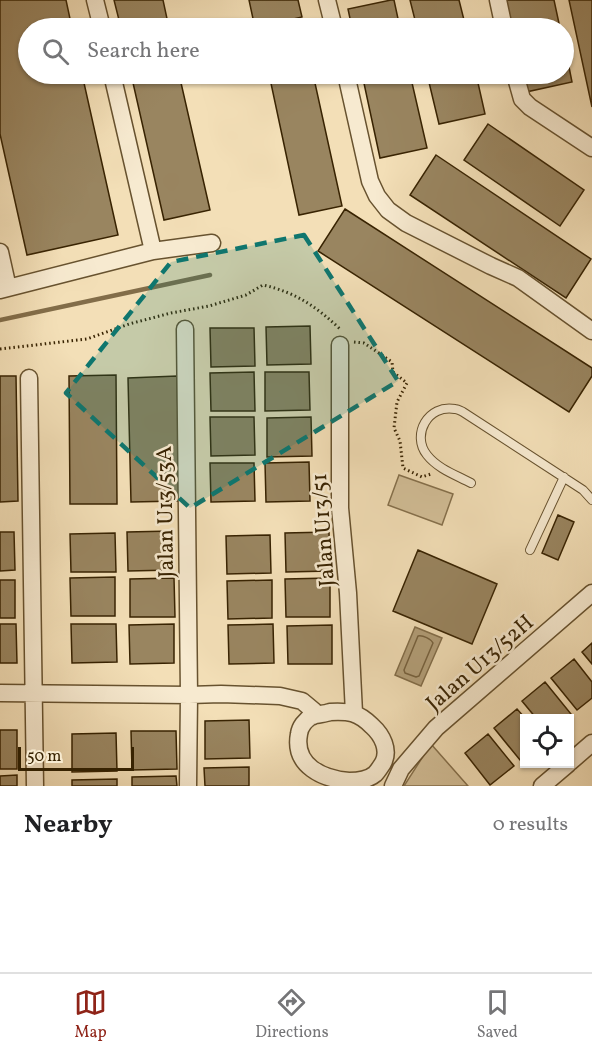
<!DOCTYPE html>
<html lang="en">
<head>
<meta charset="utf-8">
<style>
	:root { --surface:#fff; --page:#f6f6f6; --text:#202124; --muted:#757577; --line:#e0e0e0; --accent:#8f2418 }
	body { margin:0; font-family:Vollkorn,serif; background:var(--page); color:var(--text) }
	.controls { position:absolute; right:18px; bottom:18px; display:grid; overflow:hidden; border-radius:0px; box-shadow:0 2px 4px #0004 }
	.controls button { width:54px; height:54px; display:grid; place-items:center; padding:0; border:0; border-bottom:2px solid var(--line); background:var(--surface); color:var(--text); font:30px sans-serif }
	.scale { position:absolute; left:18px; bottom:15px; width:116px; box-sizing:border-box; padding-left:6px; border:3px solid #382302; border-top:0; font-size:16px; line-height:21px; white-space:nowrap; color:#382302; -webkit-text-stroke:4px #f7ead0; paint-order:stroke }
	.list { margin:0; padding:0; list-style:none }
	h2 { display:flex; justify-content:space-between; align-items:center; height:78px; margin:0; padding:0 24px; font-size:26px }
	h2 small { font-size:20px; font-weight:400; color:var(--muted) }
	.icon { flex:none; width:33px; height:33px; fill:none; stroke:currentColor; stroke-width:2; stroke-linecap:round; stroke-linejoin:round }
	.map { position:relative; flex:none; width:592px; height:786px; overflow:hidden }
	.search { position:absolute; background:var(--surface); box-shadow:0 2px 4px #0004; left:18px; right:18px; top:18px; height:66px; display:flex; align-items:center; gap:15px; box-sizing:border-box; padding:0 21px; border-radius:33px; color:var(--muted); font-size:22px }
	.sheet { height:186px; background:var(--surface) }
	nav { display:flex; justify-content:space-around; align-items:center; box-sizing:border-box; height:84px; border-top:2px solid var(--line); background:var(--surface); font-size:16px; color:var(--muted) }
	nav a { display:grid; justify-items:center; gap:3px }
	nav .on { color:var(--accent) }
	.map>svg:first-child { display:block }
</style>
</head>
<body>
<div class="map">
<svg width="592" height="786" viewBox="0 0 592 786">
	<rect width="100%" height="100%" fill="#f3dfb7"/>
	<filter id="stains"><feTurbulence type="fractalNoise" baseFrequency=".00333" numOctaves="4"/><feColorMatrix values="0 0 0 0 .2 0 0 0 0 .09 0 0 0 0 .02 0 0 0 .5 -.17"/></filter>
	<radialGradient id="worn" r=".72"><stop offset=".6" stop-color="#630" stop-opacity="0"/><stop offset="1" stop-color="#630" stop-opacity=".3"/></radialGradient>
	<!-- green -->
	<path fill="#d3bf98" stroke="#86714d" stroke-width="1.5" d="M399 475 453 494 442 525 388 505Z
		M431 744 468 786H404Z"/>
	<!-- water -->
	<path fill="#b39f79" stroke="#826d49" stroke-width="1.5" d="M415 627 442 638 421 686 395 675Z"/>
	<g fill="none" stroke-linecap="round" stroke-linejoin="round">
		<!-- shore -->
		<path stroke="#76613e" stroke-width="1.5" d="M418 636C423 635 431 639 433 643L419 676 416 677 405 673 404 670Z"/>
		<!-- stream -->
		<path stroke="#826d49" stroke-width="4.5" d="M0 320 210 275"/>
	</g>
	<!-- building -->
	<path fill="#998560" stroke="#382302" stroke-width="1.5" d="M0 0H66L72 28H28V74H82L118 235 27 255 0 134Z
		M114 0H163L169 28H121Z
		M249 0H298L302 17 255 28Z
		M391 0H394L400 28H352L348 9Z
		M410 0H459L466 28H417Z
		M506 0H554L560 28H512Z
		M569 0H592V107Z
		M564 42 572 82 526 92 522 74H564Z
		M131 74H179L210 210 164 220Z
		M269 74H313L342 206 299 215Z
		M362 74H410L427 148 380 158Z
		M427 74H476L485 114 439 124Z
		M488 124 584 190 560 226 464 160Z
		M436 155 591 259 566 298 410 195Z
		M345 209 592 368V376L569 412 318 251Z
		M310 326 311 364 267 365 266 327Z
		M210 328H254L255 366 211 367Z
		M254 372 255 411H211L210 373Z
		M265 372H309L310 410 265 411Z
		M116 375 117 504H70L69 376Z
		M0 376H16L18 501 0 502Z
		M177 376 180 501 131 502 128 378Z
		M210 417H254L255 455 211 456Z
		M311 417 312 456 267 457V418Z
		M309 462 310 501 266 502 265 463Z
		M210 463H254L255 501 211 502Z
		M558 515 574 522 558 560 542 553Z
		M172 531 173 570 128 571 127 532Z
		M0 532H14L15 570 0 571Z
		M329 532 330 571 286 572 285 533Z
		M115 533 116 572H71L70 534Z
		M270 535 271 573 227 574 226 536Z
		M418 550 497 584 472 644 393 611Z
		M115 577V616H71L70 578Z
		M174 578 175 617H130V579Z
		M330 578V617H286L285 579Z
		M0 580H15V618H0Z
		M272 580V618L228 619 227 581Z
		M0 624H16L17 663H0Z
		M71 624H116L117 662 72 663Z
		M174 624V663L130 664 129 625Z
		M273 624 274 663 229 664 228 625Z
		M332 625V664H288L287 626Z
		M592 643V664L582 652Z
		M574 659 592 682V698L577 710 551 678Z
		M545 682 571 714 565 718H536L522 701Z
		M517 709 525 718 524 756 520 760 494 728Z
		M249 720 250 758 205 759V721Z
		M0 730H17V769H0Z
		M131 731H176L177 769 132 770Z
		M116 733 117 771 72 772V734Z
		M488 734 514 766 490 785 465 753Z
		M249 767V786H205L204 768Z
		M17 775V786H0V776Z
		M176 776 177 786H132V777Z
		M117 779V786H72V780Z"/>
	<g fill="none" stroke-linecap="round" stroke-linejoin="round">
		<defs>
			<path id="service" d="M471 483C456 475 438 469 427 455 411 435 428 404 455 409 458 409 461 411 463 412L583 490 592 500
				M530 550 564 477"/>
			<path id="minor" d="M95 0 102 28
				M327 0 334 28
				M498 0 504 28
				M112 74 153 251
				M346 74 370 181 377 196 388 210 406 223 491 266 518 278 592 331
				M515 74 522 99 530 107 592 148
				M0 252 8 288
				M0 290 153 251 212 243
				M185 329 189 695 188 786
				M340 345V508L348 593 354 713
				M29 378 35 786
				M0 693 189 695 221 694 280 696 302 701 314 711 313 716
				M330 712C349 711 358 712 372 726 382 735 390 750 383 763 381 766 378 771 375 774 368 780 357 781 349 781 323 779 293 766 299 734 300 727 305 720 312 716 317 714 325 714 330 712Z
				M570 762 592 743
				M393 786 401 769 436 728 592 593
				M542 786 568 764"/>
		</defs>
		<!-- service casing -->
		<use href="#service" stroke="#67522f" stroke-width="10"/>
		<!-- minor casing -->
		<use href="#minor" stroke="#67522f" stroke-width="19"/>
		<!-- path -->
		<path stroke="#382302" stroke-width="3" stroke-dasharray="1.5 3" stroke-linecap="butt" d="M354 342 364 343 392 362 393 372 407 383 397 402 394 428 400 441 403 468 422 477 431 474
			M0 349 87 339 129 324 171 313 209 306 246 295 263 285C295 292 317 307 340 329"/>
		<!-- service -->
		<use href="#service" stroke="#f7ead0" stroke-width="8"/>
		<!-- minor -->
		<use href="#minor" stroke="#f7ead0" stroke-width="16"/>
	</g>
	<!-- marked area -->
	<path fill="#0f766e" fill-opacity="0.2" stroke="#0f766e" stroke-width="4.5" stroke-dasharray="12 8" stroke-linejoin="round" d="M304 235 398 381 190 508 66 393 171 262Z"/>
	<g text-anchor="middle" stroke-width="5" stroke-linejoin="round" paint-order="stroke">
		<!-- street labels -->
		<g font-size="22" fill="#382302" stroke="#f7ead0">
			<text transform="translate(164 512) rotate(-91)" y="8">Jalan U13/53A</text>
			<text transform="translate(322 530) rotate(-94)" y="8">Jalan U13/51</text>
			<text transform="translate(479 662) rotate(-41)" y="8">Jalan U13/52H</text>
		</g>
	</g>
	<rect width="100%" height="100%" filter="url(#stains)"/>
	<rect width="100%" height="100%" fill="url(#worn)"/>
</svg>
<div class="controls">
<button><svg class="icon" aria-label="locate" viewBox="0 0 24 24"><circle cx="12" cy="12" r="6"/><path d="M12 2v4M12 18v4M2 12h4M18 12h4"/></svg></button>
</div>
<div class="scale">50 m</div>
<div class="search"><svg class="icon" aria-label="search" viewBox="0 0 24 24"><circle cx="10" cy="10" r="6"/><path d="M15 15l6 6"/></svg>Search here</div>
</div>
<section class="sheet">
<h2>Nearby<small>0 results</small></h2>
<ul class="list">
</ul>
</section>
<nav>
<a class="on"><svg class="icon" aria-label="map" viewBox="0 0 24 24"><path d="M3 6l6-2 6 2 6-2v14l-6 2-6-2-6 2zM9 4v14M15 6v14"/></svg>Map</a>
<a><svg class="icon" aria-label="directions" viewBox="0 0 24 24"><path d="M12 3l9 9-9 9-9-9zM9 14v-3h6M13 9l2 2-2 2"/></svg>Directions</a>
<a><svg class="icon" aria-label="saved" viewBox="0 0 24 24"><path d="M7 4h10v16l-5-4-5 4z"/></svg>Saved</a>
</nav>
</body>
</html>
